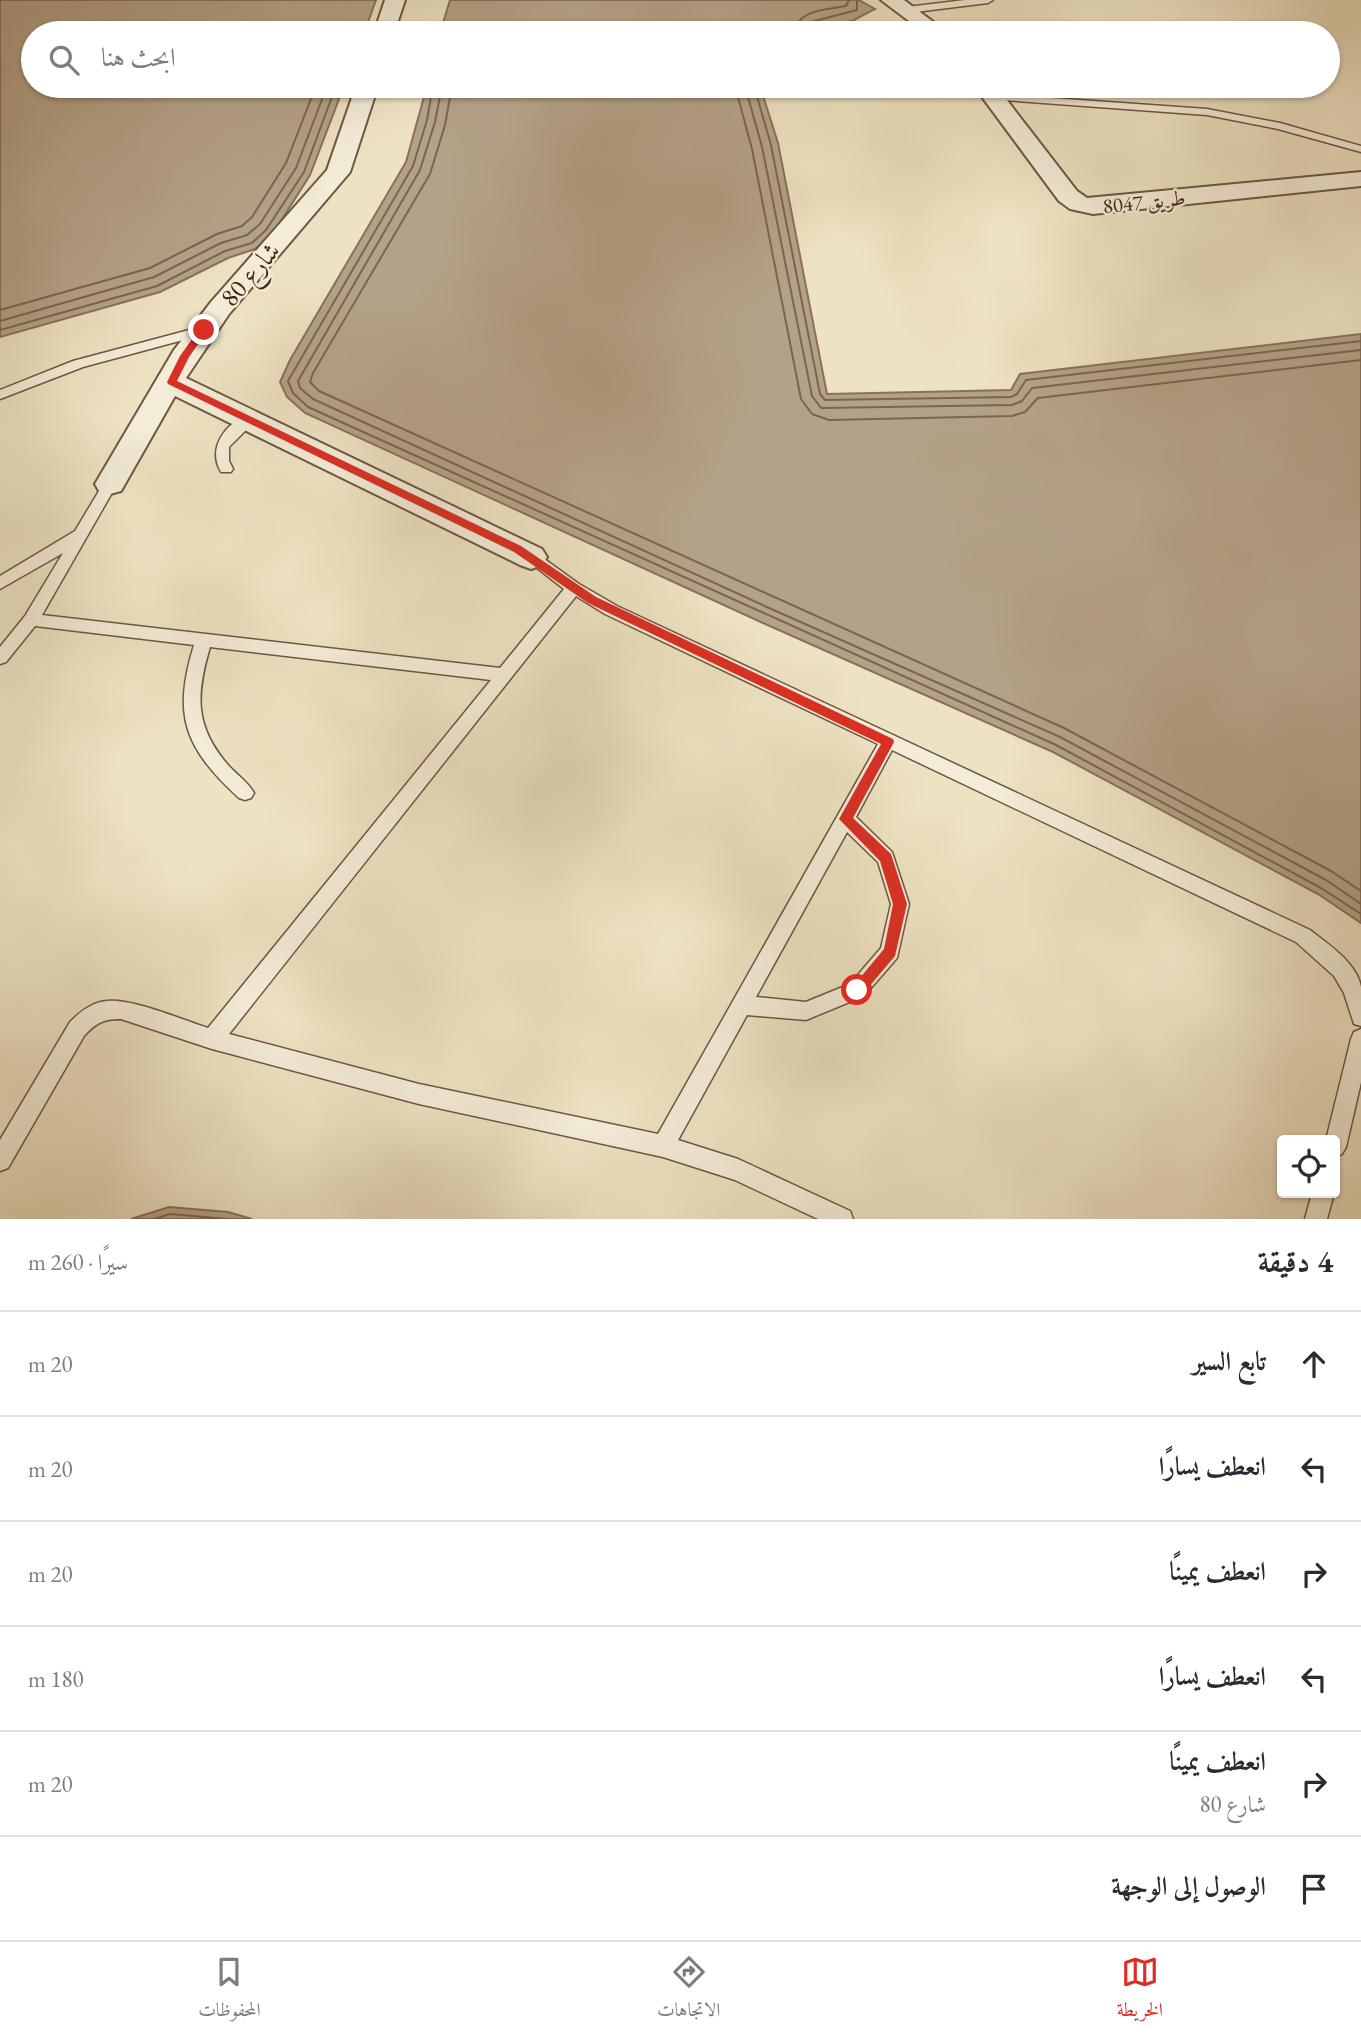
<!DOCTYPE html>
<html lang="ar">
<head>
<meta charset="utf-8">
<style>
	:root { --surface:#fff; --page:#f2f2f3; --text:#2b2b33; --muted:#7c7c81; --line:#e1e1e2; --accent:#d93025 }
	body { margin:0; font-family:"EB Garamond",Amiri,serif; background:var(--page); color:var(--text); direction:rtl }
	.controls { position:absolute; right:21px; bottom:21px; display:grid; overflow:hidden; border-radius:7px; box-shadow:0 2px 5px #0004 }
	.controls button { width:63px; height:63px; display:grid; place-items:center; padding:0; border:0; border-bottom:2px solid var(--line); background:var(--surface); color:var(--text); font:35px sans-serif }
	.stop { position:absolute; width:21px; height:21px; margin:-16px; border:5px solid #d93025; border-radius:50%; background:#fff }
	.stop.end { background:#d93025; border-color:#fff; box-shadow:0 2px 7px #0008 }
	.list { margin:0; padding:0; list-style:none }
	h2 { display:flex; justify-content:space-between; align-items:center; height:91px; margin:0; padding:0 28px; font-size:30px }
	h2 small { font-size:23px; font-weight:400; color:var(--muted) }
	.list li { display:grid; grid-template-columns:46px 1fr auto; gap:21px; align-items:center; box-sizing:border-box; height:105px; padding:0 28px; border-top:2px solid var(--line) }
	.list b { display:block; font-size:26px; white-space:nowrap }
	.list p { margin:0; font-size:23px; white-space:nowrap; color:var(--muted) }
	.list em { font-size:23px; font-style:normal; color:var(--muted) }
	.icon { flex:none; width:38px; height:38px; fill:none; stroke:currentColor; stroke-width:2; stroke-linecap:round; stroke-linejoin:round }
	.map { position:relative; flex:none; width:1361px; height:1219px; overflow:hidden; direction:ltr }
	.search { position:absolute; background:var(--surface); box-shadow:0 2px 5px #0004; left:21px; right:21px; top:21px; height:77px; display:flex; align-items:center; gap:18px; box-sizing:border-box; padding:0 24px; border-radius:38px; color:var(--muted); font-size:26px }
	.sheet { height:721px; background:var(--surface) }
	nav { display:flex; justify-content:space-around; align-items:center; box-sizing:border-box; height:98px; border-top:2px solid var(--line); background:var(--surface); font-size:19px; color:var(--muted) }
	nav a { display:grid; justify-items:center; gap:4px }
	nav .on { color:var(--accent) }
	.map>svg:first-child { display:block }
</style>
</head>
<body>
<div class="map">
<svg width="1361" height="1219" viewBox="0 0 1361 1219">
	<rect width="100%" height="100%" fill="#ede2c2"/>
	<filter id="stains"><feTurbulence type="fractalNoise" baseFrequency=".00286" numOctaves="4"/><feColorMatrix values="0 0 0 0 .2 0 0 0 0 .09 0 0 0 0 .02 0 0 0 .5 -.17"/></filter>
	<radialGradient id="worn" r=".72"><stop offset=".6" stop-color="#630" stop-opacity="0"/><stop offset="1" stop-color="#630" stop-opacity=".3"/></radialGradient>
	<!-- water -->
	<path fill="#b4a288" stroke="#87715b" stroke-width="2" d="M0 0H376L364 33H33V86H344L310 175 272 235 255 249 228 258 160 292 0 337Z
		M450 0H859L875 9 852 21 793 33H440Z
		M427 86H760L778 143 827 394 1011 390 1020 374 1361 334V923L1318 894 1053 752 763 623 305 413 287 397 280 382 290 360 406 162Z
		M169 1207 228 1212 252 1219H131Z"/>
	<g fill="none" stroke-linecap="round" stroke-linejoin="round">
		<!-- shore -->
		<path stroke="#7c6450" stroke-width="2" d="M793 33C799 9 825 10 846 6L849 0
			M802 33 807 23 857 10V0
			M433 86 427 120 413 166 288 381 293 393 308 407 1056 745 1321 888 1361 914
			M442 86 435 122 420 170 298 381 300 388 313 399 769 608 1060 737 1326 880 1361 904
			M452 86 445 125 430 174 313 373 310 382 319 391 1064 728 1331 871 1361 891
			M735 86 752 149 801 399 812 414 829 420 1012 416 1025 412 1038 398 1361 360
			M745 86 762 147 812 396 821 408 1012 405 1022 401 1032 388 1361 350
			M754 86 771 145 820 394 825 400 1011 397 1017 394 1026 380 1361 341
			M0 310 150 268 217 234 242 226 252 217 286 163 316 86
			M0 321 154 277 221 243 247 235 260 224 296 168 327 86
			M0 330 157 286 225 251 252 243 266 230 304 172 336 86
			M154 1219 170 1214 227 1219"/>
		<defs>
			<path id="lane" d="M965 0H993L988 3 907 13 902 10 907 7Z
				M994 94 1207 109 1280 123 1361 146V152L1278 129 1207 115 990 99 989 97Z
				M204 326 209 327V333L83 367 0 399V390L73 361Z
				M250 414 257 419 229 447V461L233 469 231 472H221C207 448 225 423 250 414Z
				M110 479 117 484 42 615 500 668 564 589 523 557 531 552 536 553 579 584 617 606 1310 930C1328 944 1357 963 1361 987 1361 999 1361 1014 1361 1026L1354 1024 1344 993 1334 976 1296 942 892 750 856 817 892 852 909 904 897 958 864 996 806 1020 747 1015 678 1140 738 1159 850 1211 853 1219H818L735 1180 663 1157 419 1104 212 1049 121 1019C103 1019 96 1023 84 1036L8 1168 0 1171V1140L70 1022C80 1012 92 1002 107 1001 131 998 183 1020 208 1028L491 680 210 647C196 694 194 726 228 765 236 774 248 782 254 793L251 798 245 800 239 798C185 748 172 717 194 645L35 626 6 662 0 664V647L25 616 63 553 0 589V576L75 531 105 481ZM576 596 605 614 878 744 658 1134 419 1084 229 1034ZM847 832 878 862 891 904 881 948 850 984 806 1002 756 997Z
				M1361 1029V1082L1346 1147 1342 1154 1335 1158V1140H1326L1351 1039 1354 1032Z
				M1312 1193H1334L1327 1219H1305Z"/>
			<path id="street" d="M385 0H405L394 33H374Z
				M881 0H904L948 33H925Z
				M356 86H378L350 172 229 314 186 378 542 549 547 557 542 565 531 569 520 565 175 396 121 491 110 494 99 491 95 484 174 350 211 302 327 170Z
				M974 86H996L1077 191 1087 198 1361 172V186L1093 214 1070 209 1059 201Z"/>
		</defs>
		<!-- lane casing -->
		<use href="#lane" stroke="#6e5642" stroke-width="3"/>
		<!-- street casing -->
		<use href="#street" stroke="#6e5642" stroke-width="4"/>
		<!-- lane -->
		<use href="#lane" fill="#f3ecd7" fill-rule="evenodd"/>
		<!-- street -->
		<use href="#street" fill="#f3ecd7" fill-rule="evenodd"/>
	</g>
	<!-- route -->
	<path fill="#d93025" d="M200 328 208 330 189 357 177 381 521 546 596 597 893 739 894 742 853 818 891 854 907 904 895 956 862 995H852L850 990 884 949 893 904 880 861 839 819 881 744 588 603 514 552 168 384 167 382 180 356Z"/>
	<g text-anchor="middle" stroke-width="5" stroke-linejoin="round" paint-order="stroke">
		<!-- far-street labels -->
		<g font-size="21" fill="#442717" stroke="#f3ecd7">
			<text transform="translate(1144 202) rotate(-6)" y="7">طريق 8047</text>
		</g>
		<!-- street labels -->
		<g font-size="26" fill="#442717" stroke="#f3ecd7">
			<text transform="translate(250 274) rotate(-49)" y="9">شارع 80</text>
		</g>
	</g>
	<rect width="100%" height="100%" filter="url(#stains)"/>
	<rect width="100%" height="100%" fill="url(#worn)"/>
</svg>
<div class="controls">
<button><svg class="icon" aria-label="locate" viewBox="0 0 24 24"><circle cx="12" cy="12" r="6"/><path d="M12 2v4M12 18v4M2 12h4M18 12h4"/></svg></button>
</div>
<div class="stop" style="left:857px;top:990px"></div>
<div class="stop end" style="left:204px;top:330px"></div>
<div class="search"><svg class="icon" aria-label="search" viewBox="0 0 24 24"><circle cx="10" cy="10" r="6"/><path d="M15 15l6 6"/></svg>ابحث هنا</div>
</div>
<section class="sheet">
<h2>4 دقيقة<small>سيرًا · 260 m</small></h2>
<ul class="list">
<li><svg class="icon" aria-label="ahead" viewBox="0 0 24 24"><path d="M12 20V5M6 11l6-6 6 6"/></svg><div><b>تابع السير</b></div><em>20 m</em></li>
<li><svg class="icon" aria-label="left" viewBox="0 0 24 24"><path d="M17 20v-9H6M10 6l-5 5 5 5"/></svg><div><b>انعطف يسارًا</b></div><em>20 m</em></li>
<li><svg class="icon" aria-label="right" viewBox="0 0 24 24"><path d="M7 20v-9h11M14 6l5 5-5 5"/></svg><div><b>انعطف يمينًا</b></div><em>20 m</em></li>
<li><svg class="icon" aria-label="left" viewBox="0 0 24 24"><path d="M17 20v-9H6M10 6l-5 5 5 5"/></svg><div><b>انعطف يسارًا</b></div><em>180 m</em></li>
<li><svg class="icon" aria-label="right" viewBox="0 0 24 24"><path d="M7 20v-9h11M14 6l5 5-5 5"/></svg><div><b>انعطف يمينًا</b><p>شارع 80</p></div><em>20 m</em></li>
<li><svg class="icon" aria-label="arrive" viewBox="0 0 24 24"><path d="M6 21V4h12l-3 4 3 4H6"/></svg><div><b>الوصول إلى الوجهة</b></div></li>
</ul>
</section>
<nav>
<a class="on"><svg class="icon" aria-label="map" viewBox="0 0 24 24"><path d="M3 6l6-2 6 2 6-2v14l-6 2-6-2-6 2zM9 4v14M15 6v14"/></svg>الخريطة</a>
<a><svg class="icon" aria-label="directions" viewBox="0 0 24 24"><path d="M12 3l9 9-9 9-9-9zM9 14v-3h6M13 9l2 2-2 2"/></svg>الاتجاهات</a>
<a><svg class="icon" aria-label="saved" viewBox="0 0 24 24"><path d="M7 4h10v16l-5-4-5 4z"/></svg>المحفوظات</a>
</nav>
</body>
</html>
